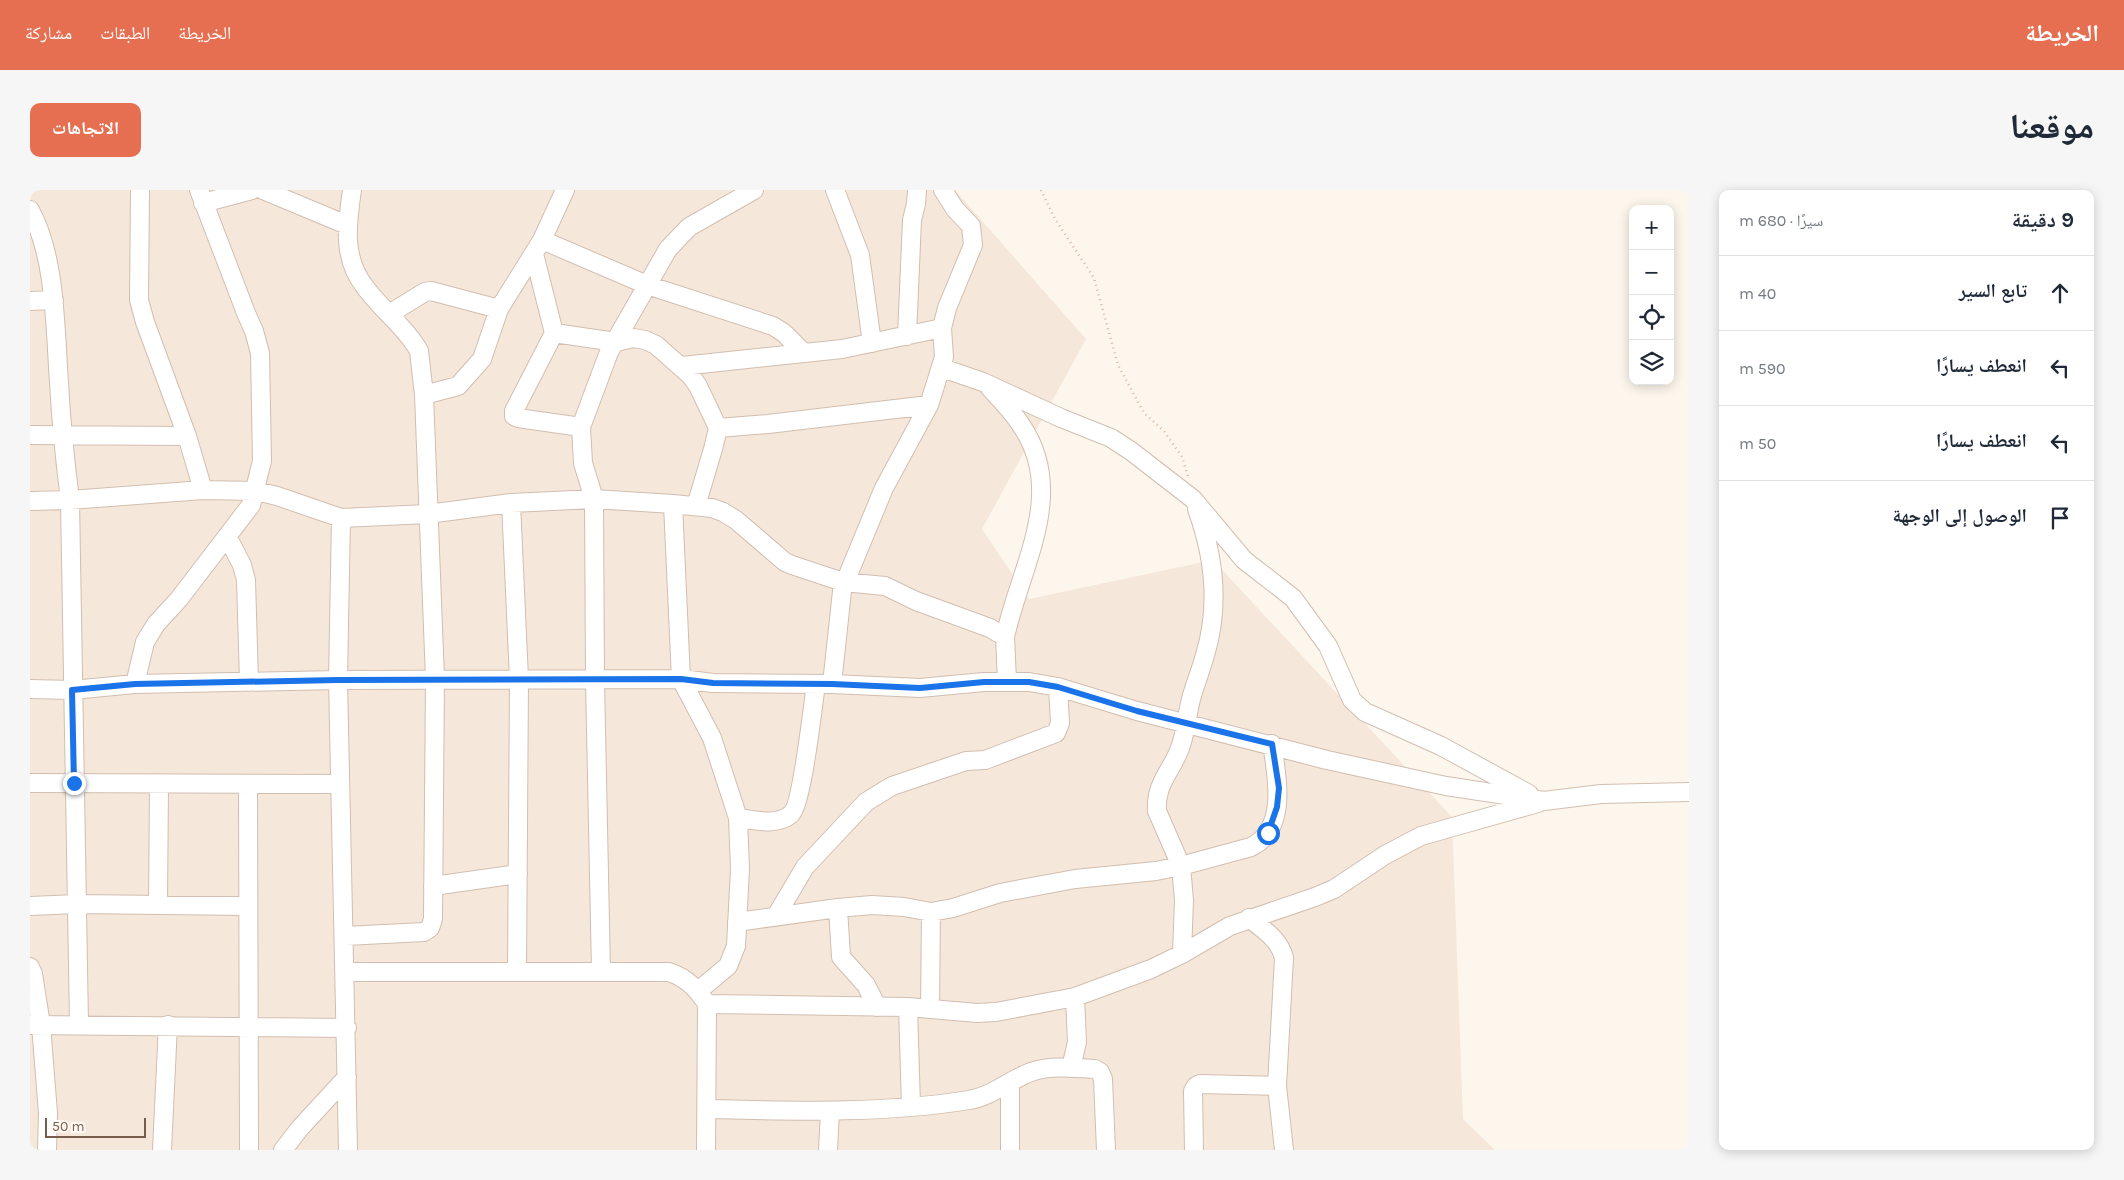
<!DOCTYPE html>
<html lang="ar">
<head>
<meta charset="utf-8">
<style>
	:root { --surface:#fff; --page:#f6f6f7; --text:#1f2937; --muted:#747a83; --line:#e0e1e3; --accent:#e76f51 }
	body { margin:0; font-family:Karla,"Noto Naskh Arabic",sans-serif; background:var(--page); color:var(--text); direction:rtl }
	.controls { position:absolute; right:15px; top:15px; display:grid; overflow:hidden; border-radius:10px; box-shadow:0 2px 12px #0003 }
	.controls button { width:45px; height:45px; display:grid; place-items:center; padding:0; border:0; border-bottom:1px solid var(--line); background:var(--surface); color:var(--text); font:25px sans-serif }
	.scale { position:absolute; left:15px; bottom:12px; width:101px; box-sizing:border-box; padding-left:5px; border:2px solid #7a5c4d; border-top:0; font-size:14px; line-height:18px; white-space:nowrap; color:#7a5c4d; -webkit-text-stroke:4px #fffaf3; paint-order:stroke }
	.stop { position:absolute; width:15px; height:15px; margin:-11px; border:4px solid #1a73e8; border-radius:50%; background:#fff }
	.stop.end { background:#1a73e8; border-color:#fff; box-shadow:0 1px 5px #0008 }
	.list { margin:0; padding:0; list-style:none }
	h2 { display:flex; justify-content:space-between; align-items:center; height:65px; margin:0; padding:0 20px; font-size:21px }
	h2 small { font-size:16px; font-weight:400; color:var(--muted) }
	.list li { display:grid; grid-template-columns:32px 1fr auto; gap:15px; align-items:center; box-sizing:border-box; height:75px; padding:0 20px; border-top:1px solid var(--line) }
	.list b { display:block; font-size:19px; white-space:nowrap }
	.list em { font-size:16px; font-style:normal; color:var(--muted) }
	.icon { flex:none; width:28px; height:28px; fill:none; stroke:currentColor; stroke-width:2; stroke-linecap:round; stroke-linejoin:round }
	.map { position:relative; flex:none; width:1659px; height:960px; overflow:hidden; direction:ltr; border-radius:10px }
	header { display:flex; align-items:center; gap:30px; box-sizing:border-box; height:70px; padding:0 25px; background:var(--accent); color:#fff }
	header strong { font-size:24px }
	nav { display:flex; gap:28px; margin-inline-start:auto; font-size:18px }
	.intro { display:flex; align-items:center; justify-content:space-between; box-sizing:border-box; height:120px; padding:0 30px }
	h1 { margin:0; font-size:35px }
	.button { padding:12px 22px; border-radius:10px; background:var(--accent); color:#fff; font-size:18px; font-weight:700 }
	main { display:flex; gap:30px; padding:0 30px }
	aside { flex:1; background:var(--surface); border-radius:10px; box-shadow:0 2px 12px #0003 }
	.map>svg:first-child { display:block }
</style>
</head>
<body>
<header>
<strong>الخريطة</strong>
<nav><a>الخريطة</a><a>الطبقات</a><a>مشاركة</a></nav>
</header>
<div class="intro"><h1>موقعنا</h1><a class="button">الاتجاهات</a></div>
<main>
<aside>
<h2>9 دقيقة<small>سيرًا · 680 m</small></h2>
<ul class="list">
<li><svg class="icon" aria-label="ahead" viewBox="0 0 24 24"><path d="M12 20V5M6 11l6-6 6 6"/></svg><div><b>تابع السير</b></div><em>40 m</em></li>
<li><svg class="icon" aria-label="left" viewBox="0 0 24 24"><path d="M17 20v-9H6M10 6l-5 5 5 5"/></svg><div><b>انعطف يسارًا</b></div><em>590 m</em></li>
<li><svg class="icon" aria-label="left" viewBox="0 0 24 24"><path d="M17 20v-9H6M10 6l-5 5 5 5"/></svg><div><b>انعطف يسارًا</b></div><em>50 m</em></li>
<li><svg class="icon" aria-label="arrive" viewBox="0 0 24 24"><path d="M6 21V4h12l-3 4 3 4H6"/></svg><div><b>الوصول إلى الوجهة</b></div></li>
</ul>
</aside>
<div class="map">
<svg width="1659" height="960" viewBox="0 0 1659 960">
	<rect width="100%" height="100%" fill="#fdf6ec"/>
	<!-- residential -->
	<path fill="#f5e8da" d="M0 0H925L1056 149 952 339 999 409 1183 370 1422 627 1433 929 1465 960H0Z"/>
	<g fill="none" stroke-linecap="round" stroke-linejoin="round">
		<defs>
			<path id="minor" d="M110 0 109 110 115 132 157 246 173 300
				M233 0 317 35
				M805 0 830 65 842 153
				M173 13 222 0
				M0 20C26 67 25 138 29 192 31 231 35 271 40 310L49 834
				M512 50 617 95 743 136 754 143 774 163
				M504 64 524 143 484 221V226L488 228 551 237
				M0 111 24 110
				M359 124 395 102 401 101 469 119
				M524 143 586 152 603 148 615 150 626 155 661 186 668 196 688 238 683 259 666 316
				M877 146 882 30 886 14 887 0
				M652 176 812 159 912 138
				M912 178 953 192 1031 228 1081 248 1101 261 1163 309 1214 370 1263 408 1298 456 1322 510 1335 522 1411 556 1499 604
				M959 197C970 209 982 221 991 235 1038 303 990 377 975 447
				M394 205 428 196 452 169 469 119 512 50 535 0
				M688 238 738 234 899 215
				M0 245 157 246
				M0 311 40 310 173 300 226 301 247 306 311 328 398 324 481 313 564 309 643 314 682 318 693 322 706 330 755 372 762 375 813 392 855 396 886 411 960 438 975 447 977 491
				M481 313 489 489 487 782
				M643 314 651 489 682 548 708 628 710 679 706 756 698 776 668 801
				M311 328 308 490 318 960
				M197 346 212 375 216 390 219 492
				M105 494 115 452 126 434 149 409 221 315 232 271 230 163 224 141 216 123 169 0
				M802 494 813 392 818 385 854 298 899 215 914 167 912 138 917 118 943 55 941 36 925 19 913 0
				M0 499 42 500 105 494 308 490 651 489 683 493 802 494 890 498 954 492H999L1028 497 1107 521 1297 570 1416 596 1514 611 1571 604 1659 602
				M0 593 310 594
				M218 594 219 960
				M708 628C724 630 746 636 760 625 772 617 783 514 786 494
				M403 696 488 684
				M128 715 129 594
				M0 716 47 714 218 716
				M808 718 811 767 836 795 847 817
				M746 726 775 677 836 612 862 596 936 571 955 570 1026 543 1030 533 1028 497
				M1219 728C1233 739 1250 750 1254 768L1247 896 1254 960
				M707 732 808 718 842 715 874 717 901 722 923 718 970 703 1045 689 1126 681 1151 676 1221 657C1258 639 1247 586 1242 554
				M315 746 394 742 400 738 403 729 405 489 394 205 389 161 386 156C372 134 350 118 335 97 312 68 317 34 322 0
				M1152 764 1154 710 1151 676 1127 621C1125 593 1142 581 1150 558 1156 542 1157 525 1161 509 1165 494 1171 480 1175 465 1190 416 1184 366 1167 319
				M0 777 3 784 11 835 18 923 17 960
				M315 782H639C657 788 667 799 677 814L676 960
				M571 782 565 490 564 309 553 273 551 237 579 162 638 59 659 37 724 0
				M677 814 878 817 947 823 966 822 1045 807 1121 779 1152 764 1200 736 1285 707 1304 699 1355 665 1391 646 1508 613
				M878 817 881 916
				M900 819 901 722
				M0 835 317 838
				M1041 878 1047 852 1045 807
				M980 893V960
				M677 919C764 921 852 924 939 910 959 907 976 893 994 885 1015 874 1041 878 1065 879L1070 882 1073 889 1076 960
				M132 960 138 835
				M253 960 270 938 317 887
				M798 960 800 921
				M1164 960 1163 901 1166 896 1170 894 1247 896"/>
		</defs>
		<!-- minor casing -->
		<use href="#minor" stroke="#d1beb0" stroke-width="20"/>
		<!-- path -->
		<path stroke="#d9b8a5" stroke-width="2.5" stroke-dasharray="1 4" stroke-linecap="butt" d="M1011 0 1025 29 1064 88 1088 175 1114 223 1134 241 1152 267 1158 286"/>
		<!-- minor -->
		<use href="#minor" stroke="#fff" stroke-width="18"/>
	</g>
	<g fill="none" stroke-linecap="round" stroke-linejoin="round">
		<!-- route -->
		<path stroke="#1a73e8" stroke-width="6" d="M44 593 42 500 105 494 308 490 651 489 683 493 802 494 890 498 954 492H999L1028 497 1107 521 1242 554 1249 598 1247 617 1238 643"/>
	</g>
</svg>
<div class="controls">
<button>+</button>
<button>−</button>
<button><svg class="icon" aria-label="locate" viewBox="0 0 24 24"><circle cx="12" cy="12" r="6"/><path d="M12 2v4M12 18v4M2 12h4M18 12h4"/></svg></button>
<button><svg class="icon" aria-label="layers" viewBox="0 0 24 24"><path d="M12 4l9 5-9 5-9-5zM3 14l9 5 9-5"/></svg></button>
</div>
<div class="scale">50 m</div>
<div class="stop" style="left:1238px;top:643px"></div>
<div class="stop end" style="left:44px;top:593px"></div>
</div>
</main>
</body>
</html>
